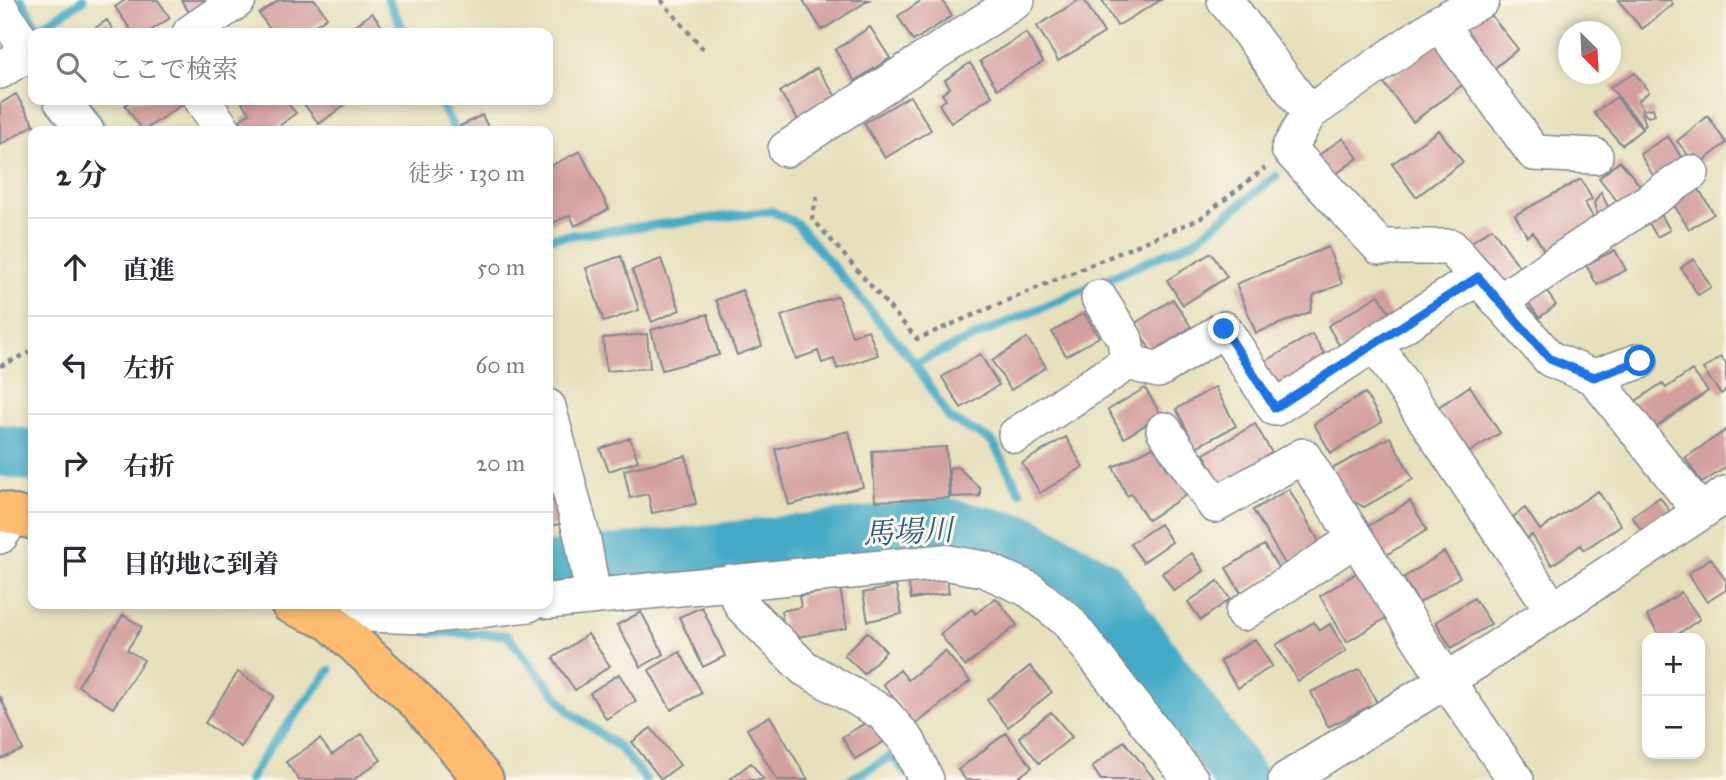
<!DOCTYPE html>
<html lang="ja">
<head>
<meta charset="utf-8">
<style>
	:root { --surface:#fff; --page:#f7f7f7; --text:#2b2b33; --muted:#7c7c81; --line:#e1e1e2 }
	body { margin:0; font-family:"IM FELL Great Primer","Noto Serif JP",serif; background:var(--page); color:var(--text) }
	.controls { position:absolute; right:21px; bottom:21px; display:grid; overflow:hidden; border-radius:14px; box-shadow:0 4px 10px #0003 }
	.controls button { width:63px; height:63px; display:grid; place-items:center; padding:0; border:0; border-bottom:2px solid var(--line); background:var(--surface); color:var(--text); font:35px sans-serif }
	.compass { position:absolute; left:1558px; top:21px; width:63px; height:63px; border-radius:50%; background:var(--surface); box-shadow:0 4px 10px #0003; rotate:156deg }
	.stop { position:absolute; width:21px; height:21px; margin:-16px; border:5px solid #1a73e8; border-radius:50%; background:#fff }
	.stop.end { background:#1a73e8; border-color:#fff; box-shadow:0 2px 7px #0008 }
	.list { margin:0; padding:0; list-style:none }
	h2 { display:flex; justify-content:space-between; align-items:center; height:91px; margin:0; padding:0 28px; font-size:30px }
	h2 small { font-size:23px; font-weight:400; color:var(--muted) }
	.list li { display:grid; grid-template-columns:46px 1fr auto; gap:21px; align-items:center; box-sizing:border-box; height:98px; padding:0 28px; border-top:2px solid var(--line) }
	.list b { display:block; font-size:26px; white-space:nowrap }
	.list em { font-size:23px; font-style:normal; color:var(--muted) }
	.icon { flex:none; width:38px; height:38px; fill:none; stroke:currentColor; stroke-width:2; stroke-linecap:round; stroke-linejoin:round }
	.map { position:relative; flex:none; width:1726px; height:780px; overflow:hidden }
	.search { position:absolute; background:var(--surface); box-shadow:0 4px 10px #0003; left:28px; top:28px; width:525px; height:77px; display:flex; align-items:center; gap:18px; box-sizing:border-box; padding:0 24px; border-radius:14px; color:var(--muted); font-size:26px }
	.panel { position:absolute; background:var(--surface); box-shadow:0 4px 10px #0003; left:28px; top:126px; width:525px; height:483px; border-radius:14px }
	.map>svg:first-child { display:block }
</style>
</head>
<body>
<div class="map">
<svg width="1726" height="780" viewBox="0 0 1726 780">
	<rect width="100%" height="100%" fill="#fbf7ec"/>
	<filter id="ink" filterUnits="userSpaceOnUse"><feTurbulence type="fractalNoise" baseFrequency=".0143" numOctaves="2"/><feDisplacementMap in="SourceGraphic" scale="14" xChannelSelector="R" yChannelSelector="G"/><feConvolveMatrix kernelMatrix="1 2 1 2 8 2 1 2 1" color-interpolation-filters="sRGB"/></filter>
	<filter id="wash" filterUnits="userSpaceOnUse"><feTurbulence type="fractalNoise" baseFrequency=".00686" numOctaves="4" result="noise"/><feDisplacementMap in="SourceGraphic" scale="28" xChannelSelector="R" yChannelSelector="G"/><feGaussianBlur stdDeviation="1.57" result="paint"/><feColorMatrix in="noise" values="0 0 0 0 0 0 0 0 0 0 0 0 0 0 0 0 0 1.4 0 .05"/><feComposite in="paint" operator="in"/></filter>
	<g filter="url(#wash)">
		<rect width="100%" height="100%" fill="#e7e0bd"/>
		<g fill="none" stroke-linecap="round" stroke-linejoin="round">
			<!-- stream -->
			<path stroke="#45aac5" stroke-width="9" d="M21 0 40 32
				M388 0 405 33
				M38 29 83 0
				M85 100 105 131
				M439 100 455 131
				M548 238 771 211 796 223 915 363 949 418 992 441 1020 492
				M915 363 1194 241 1276 176
				M428 632 507 635 571 713 619 747 646 780
				M249 780 268 750 330 670
				M850 780 892 756 906 773"/>
			<!-- river -->
			<path stroke="#45aac5" stroke-width="52" d="M0 450 33 456
				M548 568 946 524 1024 541 1100 585 1242 780"/>
		</g>
		<g id="blocks">
			<!-- building -->
			<path fill="#d39f9e" d="M125 0H158L170 18 147 33H133L115 7Z
				M181 0H207L189 12Z
				M279 0H315L327 17 304 33H273L259 14Z
				M803 0H869L822 30Z
				M922 0H942L952 16 913 41 898 16Z
				M1079 0H1084L1104 33 1058 61 1037 26Z
				M1102 0H1161L1117 26Z
				M1618 0H1670L1673 4 1642 29Z
				M1487 10 1518 49 1493 69 1462 31Z
				M372 13 387 33H345Z
				M107 20 115 33H88Z
				M870 27 890 58 855 81 835 50Z
				M1026 33 1043 62 997 89 980 61Z
				M1437 43 1466 82 1413 122 1384 83Z
				M970 63 992 96 951 123 939 104 946 100 942 94 950 88 945 80Z
				M817 68 837 98 800 123 780 92Z
				M1635 73 1649 92 1638 101 1644 110 1653 108 1655 115 1648 117 1641 110 1646 125 1643 127 1610 87Z
				M16 94 34 125 0 145V104Z
				M910 96 931 130 885 158 864 123Z
				M1616 97 1642 129 1622 145 1594 113Z
				M133 100H180L183 104 143 131 125 105Z
				M246 100H285L296 113 273 131H249L240 120 250 113 242 103Z
				M301 100H351L319 124Z
				M482 115 490 131H462L460 126Z
				M1708 116 1726 143 1697 166 1677 141Z
				M1439 130 1463 162 1416 197 1392 164Z
				M1668 136 1686 165 1657 182 1640 154Z
				M1343 138 1358 158 1328 180 1313 159Z
				M580 151 609 209 575 226 570 215 548 225V167Z
				M1620 161 1648 195 1626 212 1599 178Z
				M1581 179 1592 199 1585 203 1598 226 1546 254 1533 232 1527 236 1515 215Z
				M1695 183 1714 214 1689 229 1670 199Z
				M1601 192 1610 211 1598 217 1594 203Z
				M1656 205 1670 230 1657 237 1643 213Z
				M1492 228 1521 269 1495 288 1466 246Z
				M1328 247 1342 284 1314 295 1310 312 1256 333 1236 284Z
				M1615 250 1626 270 1597 285 1586 265Z
				M1211 253 1227 277 1183 305 1167 280Z
				M621 256 639 310 604 322 586 268Z
				M661 259 680 310 652 322 632 270Z
				M1694 259 1711 287 1698 295 1681 268Z
				M1542 285 1556 305 1539 318 1525 297Z
				M742 290 762 346 737 355 716 300Z
				M1379 295 1396 324 1345 355 1328 326Z
				M838 296 852 336 868 330 878 355 837 369 834 359 822 363 818 351 796 359 781 316Z
				M1173 299 1191 327 1152 352 1134 324Z
				M1084 313 1099 337 1066 356 1052 332Z
				M708 314 719 355 662 370 651 330Z
				M647 334 650 368 606 371 603 338Z
				M1312 334 1330 363 1279 393 1261 364Z
				M1027 338 1046 367 1011 390 992 361Z
				M980 354 999 385 961 408 942 377Z
				M1721 357 1726 364V390L1721 394 1703 369Z
				M1692 370 1708 391 1649 432 1630 405 1662 383 1666 388Z
				M1470 386 1500 433 1466 454 1437 408Z
				M1215 387 1236 426 1196 447 1176 409Z
				M1145 388 1161 415 1124 438 1108 410Z
				M1365 393 1382 422 1331 453 1314 424Z
				M1255 424 1272 453 1221 484 1204 454Z
				M1726 430V467L1702 483 1685 458Z
				M849 431 863 487 789 505 775 449Z
				M1066 437 1083 467 1040 493 1022 463Z
				M1390 437 1413 479 1364 507 1348 498 1332 469Z
				M630 438 638 461 609 471 600 449Z
				M1155 446 1168 470 1172 468 1189 493 1148 520 1131 494 1127 496 1113 467Z
				M946 447 949 498 875 501 872 451Z
				M686 456 696 504 652 513 648 494 630 498 624 470Z
				M958 467 980 488V496L951 497 949 468Z
				M1289 489 1320 543 1285 564 1253 510Z
				M1598 491 1621 525 1584 550 1581 545 1552 565 1532 535 1527 538 1513 517 1525 508 1540 530Z
				M1660 497 1672 515 1644 534 1632 516Z
				M557 500 561 524 548 526V501Z
				M1410 501 1427 530 1383 557 1365 528Z
				M1160 524 1172 542 1143 562 1130 544Z
				M1264 545 1279 569 1241 593 1226 568Z
				M1444 552 1460 577 1419 603 1403 578Z
				M1192 553 1204 571 1174 591 1162 573Z
				M1711 558 1726 581V590L1707 602 1688 574Z
				M946 572 949 593 911 599 908 579Z
				M1358 572 1386 618 1347 642 1320 596Z
				M1218 581 1230 599 1201 620 1188 602Z
				M896 586 902 614 868 621 863 593Z
				M840 589 847 628 786 639 781 611 801 607 799 596Z
				M1681 592 1700 619 1672 638H1662L1647 616Z
				M996 598 1017 625 965 666 940 634 972 609 975 614Z
				M1474 598 1491 624 1451 648 1436 622Z
				M702 607 725 656 703 667 679 617Z
				M641 612 664 654 641 667 617 625Z
				M123 615 142 627 127 650 144 660 113 708 78 686Z
				M1314 622 1319 631 1330 624 1346 651 1298 681 1276 645Z
				M867 632 886 651 864 674 844 655Z
				M588 634 610 666 575 690 553 658Z
				M1255 639 1272 666 1238 688 1220 661Z
				M945 651 970 681 915 725 883 684 900 670 908 680Z
				M680 652 702 693 671 710 649 670Z
				M1030 666 1052 692 1008 727 987 700Z
				M1360 669 1377 703 1328 727 1311 692Z
				M238 672 274 696 241 747 205 723Z
				M619 674 636 701 606 719 590 693Z
				M0 696 23 750 0 759Z
				M1051 712 1072 737 1039 763 1019 737Z
				M770 716 808 780H777L747 729Z
				M872 719 885 741 855 759 842 737Z
				M651 728 680 765 661 779 632 742Z
				M1006 733 1032 767 1015 780H966L958 770Z
				M362 734 381 760 353 780H299L286 762 320 739 332 755Z
				M1124 741 1155 780H1101L1092 767Z
				M751 763 764 780H729Z"/>
		</g>
	</g>
	<g filter="url(#ink)">
		<use href="#blocks" fill-opacity="0" stroke="#81888e" stroke-width="2"/>
		<g fill="none" stroke-linecap="round" stroke-linejoin="round">
			<defs>
				<path id="minor" d="M1225 0 1309 113
					M1482 0 1439 23 1309 113 1289 149 1380 247H1451L1550 359 1594 377 1701 512 1726 494
					M0 8 33 59
					M1439 23 1534 153 1595 156
					M190 33 238 0
					M0 71 29 52
					M61 100 86 131
					M202 100 224 131
					M786 149 1017 0
					M1099 298 1125 339 1128 362
					M1499 302 1691 173
					M1375 344 1553 610
					M1594 377 1640 361
					M548 407 583 540 593 596
					M1164 430 1215 505 1303 456 1446 680 1516 780
					M1016 435 1128 362 1158 370 1224 329 1275 408 1478 277
					M0 536 14 515
					M730 582 743 607 804 668 883 713 908 742 926 780
					M548 601 943 562 984 569 1030 590 1068 621 1191 780
					M1243 613 1355 539
					M330 621 365 614 425 616 529 604
					M1286 780 1477 661 1701 512"/>
				<path id="highway" d="M0 511 33 520
					M290 604 330 621 419 703 484 780"/>
			</defs>
			<!-- minor casing -->
			<use href="#minor" stroke="#81888e" stroke-width="38"/>
			<!-- highway casing -->
			<use href="#highway" stroke="#81888e" stroke-width="42"/>
			<!-- path -->
			<path stroke="#81888e" stroke-width="4.5" stroke-dasharray="5 5" stroke-linecap="butt" d="M661 0 703 49
				M817 196 812 218 917 339 1201 218 1265 168
				M0 366 33 351"/>
			<!-- minor -->
			<use href="#minor" stroke="#fff" stroke-width="35"/>
			<!-- highway -->
			<use href="#highway" stroke="#fdbc6f" stroke-width="38"/>
		</g>
	</g>
	<g fill="none" stroke-linecap="round" stroke-linejoin="round" filter="url(#ink)">
		<!-- route -->
		<path stroke="#1a73e8" stroke-width="9" d="M1224 329 1275 408 1478 277 1550 359 1594 377 1640 361"/>
	</g>
	<g text-anchor="middle" stroke-width="6" stroke-linejoin="round" paint-order="stroke">
		<!-- water labels -->
		<g font-size="30" font-style="italic" fill="#2a5a82" stroke="#fbf7ec">
			<text transform="translate(908 532) rotate(-3)" y="10">馬場川</text>
		</g>
	</g>
</svg>
<div class="controls">
<button>+</button>
<button>−</button>
</div>
<svg class="compass" viewBox="-18 -18 36 36"><path d="M0-13l5 13h-10z" fill="#e53935"/><path d="M0 13l5-13h-10z" fill="#7c7c81"/></svg>
<div class="stop" style="left:1640px;top:361px"></div>
<div class="stop end" style="left:1224px;top:329px"></div>
<div class="search"><svg class="icon" aria-label="search" viewBox="0 0 24 24"><circle cx="10" cy="10" r="6"/><path d="M15 15l6 6"/></svg>ここで検索</div>
<section class="panel">
<h2>2 分<small>徒歩 · 130 m</small></h2>
<ul class="list">
<li><svg class="icon" aria-label="ahead" viewBox="0 0 24 24"><path d="M12 20V5M6 11l6-6 6 6"/></svg><div><b>直進</b></div><em>50 m</em></li>
<li><svg class="icon" aria-label="left" viewBox="0 0 24 24"><path d="M17 20v-9H6M10 6l-5 5 5 5"/></svg><div><b>左折</b></div><em>60 m</em></li>
<li><svg class="icon" aria-label="right" viewBox="0 0 24 24"><path d="M7 20v-9h11M14 6l5 5-5 5"/></svg><div><b>右折</b></div><em>20 m</em></li>
<li><svg class="icon" aria-label="arrive" viewBox="0 0 24 24"><path d="M6 21V4h12l-3 4 3 4H6"/></svg><div><b>目的地に到着</b></div></li>
</ul>
</section>
</div>
</body>
</html>
